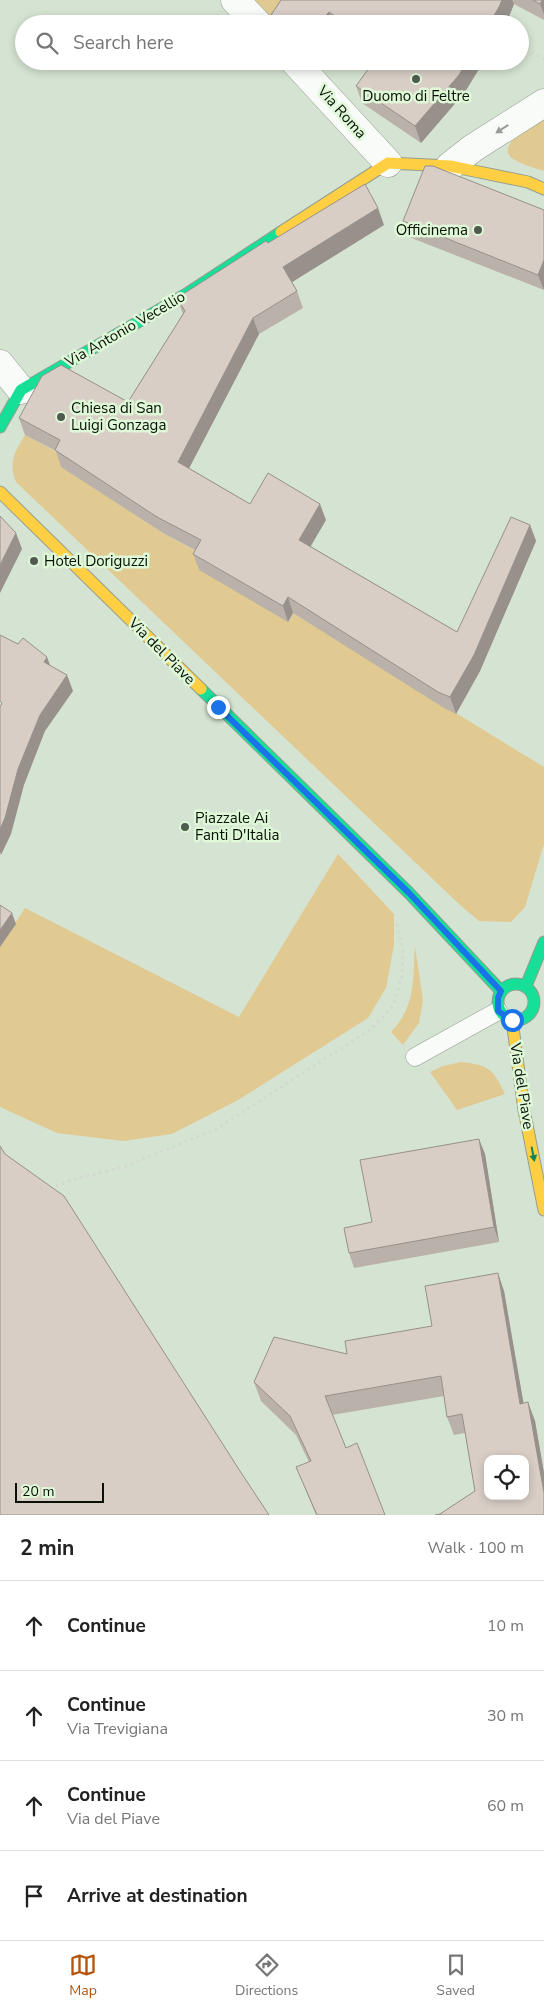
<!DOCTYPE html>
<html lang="en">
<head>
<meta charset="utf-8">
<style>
	:root { --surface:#fff; --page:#f2f2f2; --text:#222; --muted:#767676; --line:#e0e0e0; --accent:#b45309 }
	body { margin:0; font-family:"Nunito Sans",sans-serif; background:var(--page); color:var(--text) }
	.controls { position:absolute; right:15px; bottom:15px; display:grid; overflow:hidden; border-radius:10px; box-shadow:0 2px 8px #0003 }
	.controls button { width:45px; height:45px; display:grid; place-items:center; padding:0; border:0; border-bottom:1px solid var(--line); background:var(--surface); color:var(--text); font:25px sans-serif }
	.scale { position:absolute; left:15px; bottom:12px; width:89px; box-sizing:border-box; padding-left:5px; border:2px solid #091107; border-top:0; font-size:14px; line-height:18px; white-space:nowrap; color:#091107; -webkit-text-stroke:4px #dff8d7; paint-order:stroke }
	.stop { position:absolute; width:15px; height:15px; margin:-11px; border:4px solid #1a73e8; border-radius:50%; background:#fff }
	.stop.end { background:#1a73e8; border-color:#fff; box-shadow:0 1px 5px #0008 }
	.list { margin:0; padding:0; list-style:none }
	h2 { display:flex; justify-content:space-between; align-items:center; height:65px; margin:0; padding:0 20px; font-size:21px }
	h2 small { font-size:16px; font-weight:400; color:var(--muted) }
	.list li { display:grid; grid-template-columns:32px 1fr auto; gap:15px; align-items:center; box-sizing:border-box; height:90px; padding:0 20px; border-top:1px solid var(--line) }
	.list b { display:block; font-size:19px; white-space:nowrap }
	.list p { margin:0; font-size:16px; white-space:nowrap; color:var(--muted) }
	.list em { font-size:16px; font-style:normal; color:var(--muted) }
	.icon { flex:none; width:28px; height:28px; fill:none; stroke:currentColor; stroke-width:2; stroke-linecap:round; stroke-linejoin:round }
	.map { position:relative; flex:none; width:544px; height:1515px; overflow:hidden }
	.search { position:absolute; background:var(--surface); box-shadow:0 2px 8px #0003; left:15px; right:15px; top:15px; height:55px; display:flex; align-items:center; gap:12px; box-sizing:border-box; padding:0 18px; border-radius:28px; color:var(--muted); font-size:19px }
	.sheet { height:425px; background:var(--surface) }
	nav { display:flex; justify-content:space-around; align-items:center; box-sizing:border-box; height:70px; border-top:1px solid var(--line); background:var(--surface); font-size:14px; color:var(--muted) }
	nav a { display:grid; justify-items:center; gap:2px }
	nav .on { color:var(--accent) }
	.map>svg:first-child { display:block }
	.green { fill:#e1ca92 }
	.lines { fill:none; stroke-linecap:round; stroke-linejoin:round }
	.lane-casing { stroke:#949e91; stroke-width:19 }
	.street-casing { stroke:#949e91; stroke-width:29 }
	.fast-casing { stroke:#949e91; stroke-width:13 }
	.slow-casing { stroke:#949e91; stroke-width:13 }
	.path { stroke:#d3d8d2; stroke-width:3; stroke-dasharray:2.5 4; stroke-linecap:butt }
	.lane { stroke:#f9fbf8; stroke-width:18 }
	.street { stroke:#f9fbf8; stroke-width:28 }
	.fast { stroke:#16e098; stroke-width:11 }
	.slow { stroke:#ffcf43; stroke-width:11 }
	.wall { fill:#bab1aa }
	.shaded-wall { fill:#97908b }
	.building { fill:#d8cec6; stroke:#97908b; fill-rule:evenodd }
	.oneway { fill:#999d98 }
	.oneway2 { fill:#108357 }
	.route { stroke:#1a73e8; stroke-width:6 }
	.poi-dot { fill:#505a4e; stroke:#dff8d7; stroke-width:2 }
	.labels { text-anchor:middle; stroke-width:5; stroke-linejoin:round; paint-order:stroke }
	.poi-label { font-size:15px; fill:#091107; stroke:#dff8d7; text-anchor:start }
	.street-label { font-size:15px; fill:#091107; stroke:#dff8d7 }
</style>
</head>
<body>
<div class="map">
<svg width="544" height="1515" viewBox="0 0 544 1515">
	<rect width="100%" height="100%" fill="#d5e3d2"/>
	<path class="green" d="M250 0H299L283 24H270Z
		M544 113V171C535 168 523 165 515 160 491 148 534 122 544 113Z
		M25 435 66 457 62 467 163 533 207 557 289 622 293 613 544 767V844L525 907 511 922 479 921 460 905 16 482C8 463 15 451 25 435Z
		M338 854 394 914V945L386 988 368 1018 238 1100 172 1134 123 1141 57 1133 0 1107V946L25 908 239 1017Z
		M415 946 423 1000 419 1023 403 1045 391 1032C417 1004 412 981 415 946Z
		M461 1062C489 1065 493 1069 505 1094L457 1110 430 1072 443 1066Z"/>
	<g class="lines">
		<defs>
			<path id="lane" d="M415 1057 498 1011"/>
			<path id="street" d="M235 0 258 24
				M294 61 388 163
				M450 166 473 148 544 103
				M0 364 21 390"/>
			<path id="fast" d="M0 427 21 390 188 293 281 232
				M201 689 409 893 501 991
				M498 1002a18 18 0 1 1 36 0a18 18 0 1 1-36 0Z
				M526 986 544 942"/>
			<path id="slow" d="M281 232 388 163 450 166 528 182 544 189
				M0 492 201 689
				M512 1020 524 1110 544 1210"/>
		</defs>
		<use href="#lane" class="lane-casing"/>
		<use href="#street" class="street-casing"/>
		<use href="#fast" class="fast-casing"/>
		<use href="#slow" class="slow-casing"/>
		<path class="path" d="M520 46 544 59
			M50 1189 71 1180 124 1167 218 1128 371 1029 393 1006 402 976 403 950 397 924"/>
		<use href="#lane" class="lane"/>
		<use href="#street" class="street"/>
		<use href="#fast" class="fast"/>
		<use href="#slow" class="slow"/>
	</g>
	<path class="wall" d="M281 0H544V20L514 4 506 24H274L271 15Z
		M356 86 465 92 421 143 362 103Z
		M544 210V290L409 237 403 221Z
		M384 225 292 282 297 291 303 308 259 334 189 468 250 504 326 520 310 546 457 632 530 525 536 541 480 671 456 714 444 708 293 613 288 622 199 570 193 554 195 550 163 533 61 467 56 451 25 435 19 418 128 402 183 314 177 298 268 243Z
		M485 1154 499 1242 354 1268 349 1253 372 1222Z
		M504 1291 523 1403 535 1421 544 1473V1515L440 1514 475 1491 465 1433 454 1435 447 1417 444 1396 332 1415 346 1448 385 1515H316L296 1467 309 1462 296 1435 261 1401 254 1382 347 1354 432 1326Z"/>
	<path class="shaded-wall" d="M502 0H512L514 4 506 24H489Z
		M542 0H544V14L540 4Z
		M329 12 333 24H319Z
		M467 61H484L465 92 421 143 415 126Z
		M378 208 384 225 289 284 283 267Z
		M544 260V290L538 275Z
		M253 318 259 334 184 478 178 462Z
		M320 504 326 520 305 556 299 540Z
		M530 525 536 541 480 671 456 714 450 697Z
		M16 533 22 549 0 593V565Z
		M288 597 293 613 288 622 283 606Z
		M47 657 53 673 44 662Z
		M67 675 73 691 45 731 24 785 11 834 1 855 0 852V829L18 769 40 715Z
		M12 913 16 924 0 947V930Z
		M479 1139 485 1154 499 1242 494 1227Z
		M498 1273 504 1291 527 1423 520 1404Z
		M528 1402 535 1421 544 1473V1493Z"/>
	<path class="building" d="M281 0H502L499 7 489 24H347L329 12 319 24H281L271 15Z
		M533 0H542L540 4Z
		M374 61H467L459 75 415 126 356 86Z
		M425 166H433L544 210V260L538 275 403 221Z
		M365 184 378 208 283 267 297 291 253 318 178 462 250 504 268 473 320 504 299 540 457 632 511 517 530 525 474 655 450 697 438 692 288 597 283 606 193 554 201 540 157 517 55 450 60 440 19 418 42 376 61 365 128 402 185 311 177 298 266 241 268 243Z
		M0 516 16 533 0 565Z
		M0 635 18 644 23 638 47 657 44 662 67 675 40 715 18 769 5 818 0 829V707L2 703 0 701Z
		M0 905 12 913 0 930Z
		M479 1139 494 1227 349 1253 344 1228 372 1222 360 1160Z
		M0 1146 5 1154 64 1196 240 1471 269 1515H0Z
		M498 1273 520 1404 528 1402 544 1493V1515H435L440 1514 475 1491 462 1414 447 1417 441 1376 325 1396 346 1448 357 1443 385 1515H317L296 1467 311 1461 290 1416 254 1382 274 1337 347 1354 345 1341 432 1326 425 1286ZM488 1459H525V1496H488Z"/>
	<defs><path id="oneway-solid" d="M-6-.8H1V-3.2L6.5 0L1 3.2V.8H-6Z" transform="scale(1.25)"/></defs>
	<use class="oneway" href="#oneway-solid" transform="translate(502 129) rotate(147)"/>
	<use class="oneway2" href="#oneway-solid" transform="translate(533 1154) rotate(79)"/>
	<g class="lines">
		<path class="route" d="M218 707 409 893 501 991 498 998V1011L512 1020"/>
	</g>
	<g class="poi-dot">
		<circle cx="416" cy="79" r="5"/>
		<circle cx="478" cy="230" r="5"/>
		<circle cx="61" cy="417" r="5"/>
		<circle cx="34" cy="561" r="5"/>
		<circle cx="185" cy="827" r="5"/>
	</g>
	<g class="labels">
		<g class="poi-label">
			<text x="416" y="101" text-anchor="middle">Duomo di Feltre</text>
			<text x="468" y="235" text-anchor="end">Officinema</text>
			<text x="71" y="413">Chiesa di San<tspan x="71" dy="17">Luigi Gonzaga</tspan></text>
			<text x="44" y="566">Hotel Doriguzzi</text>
			<text x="195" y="823">Piazzale Ai<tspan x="195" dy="17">Fanti D'Italia</tspan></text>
		</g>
		<g class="street-label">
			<text transform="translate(342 112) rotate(48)" y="5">Via Roma</text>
			<text transform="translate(125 329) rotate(-30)" y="5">Via Antonio Vecellio</text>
			<text transform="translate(162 651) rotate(45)" y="5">Via del Piave</text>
			<text transform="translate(522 1086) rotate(81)" y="5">Via del Piave</text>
		</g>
	</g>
</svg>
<div class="controls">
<button><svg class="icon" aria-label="locate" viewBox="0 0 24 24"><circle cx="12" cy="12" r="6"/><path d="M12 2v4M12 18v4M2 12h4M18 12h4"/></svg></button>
</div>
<div class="scale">20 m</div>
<div class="stop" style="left:512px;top:1020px"></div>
<div class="stop end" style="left:218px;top:707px"></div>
<div class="search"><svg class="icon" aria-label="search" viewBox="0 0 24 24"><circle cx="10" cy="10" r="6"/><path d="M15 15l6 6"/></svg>Search here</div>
</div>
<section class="sheet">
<h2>2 min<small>Walk · 100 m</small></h2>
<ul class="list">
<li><svg class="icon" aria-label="ahead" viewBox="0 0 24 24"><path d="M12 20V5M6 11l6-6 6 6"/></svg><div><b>Continue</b></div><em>10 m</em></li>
<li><svg class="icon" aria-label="ahead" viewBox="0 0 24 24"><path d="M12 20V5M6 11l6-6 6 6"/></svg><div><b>Continue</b><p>Via Trevigiana</p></div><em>30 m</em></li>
<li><svg class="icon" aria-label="ahead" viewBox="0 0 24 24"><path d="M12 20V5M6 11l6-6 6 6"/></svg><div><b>Continue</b><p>Via del Piave</p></div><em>60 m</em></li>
<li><svg class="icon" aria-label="arrive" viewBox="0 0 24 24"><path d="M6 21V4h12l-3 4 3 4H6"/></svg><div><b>Arrive at destination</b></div></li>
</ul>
</section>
<nav>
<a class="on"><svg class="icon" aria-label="map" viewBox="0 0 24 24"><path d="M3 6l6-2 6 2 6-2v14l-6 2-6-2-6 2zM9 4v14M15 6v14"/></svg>Map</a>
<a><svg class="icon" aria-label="directions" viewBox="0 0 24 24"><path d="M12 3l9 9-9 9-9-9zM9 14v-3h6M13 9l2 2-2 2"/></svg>Directions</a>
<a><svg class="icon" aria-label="saved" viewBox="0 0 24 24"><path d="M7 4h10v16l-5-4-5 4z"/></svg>Saved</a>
</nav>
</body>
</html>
